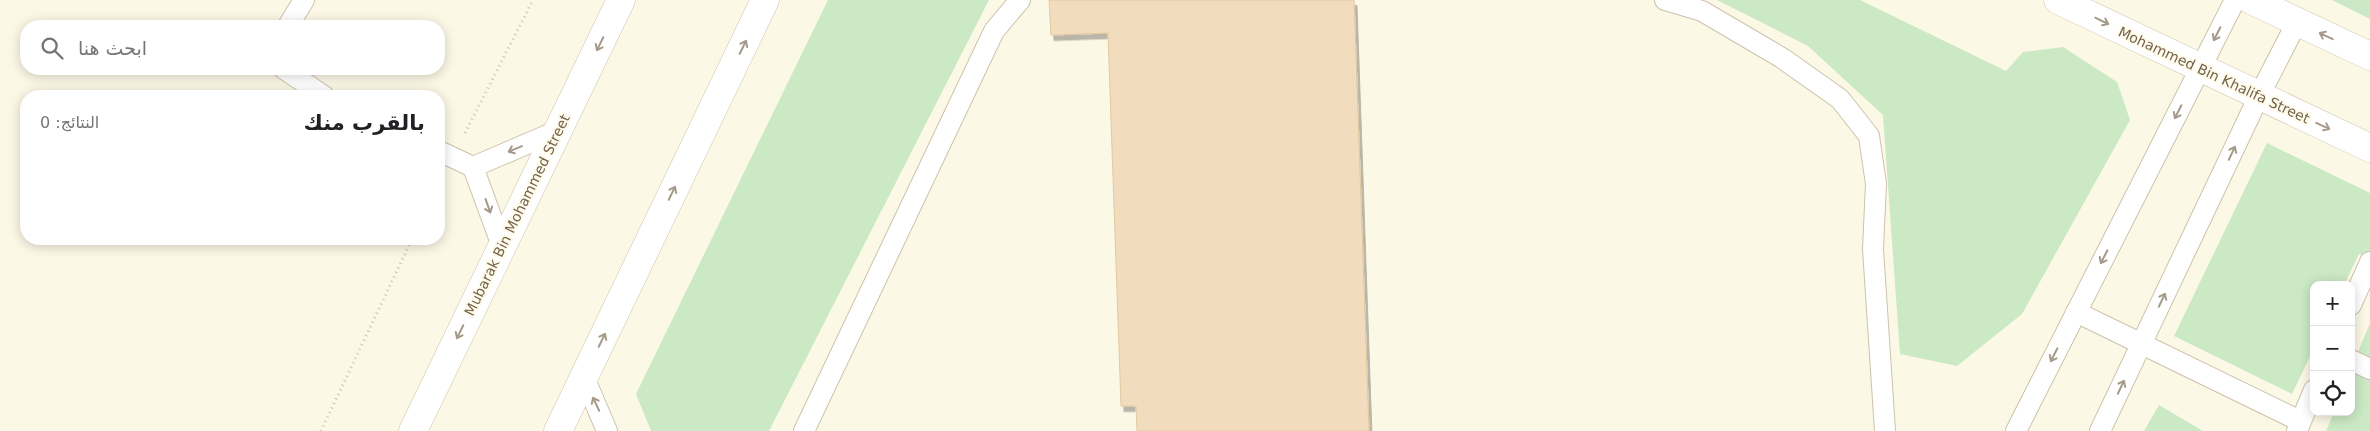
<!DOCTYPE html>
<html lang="ar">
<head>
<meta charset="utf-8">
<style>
	:root { --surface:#fff; --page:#f6f6f6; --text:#202124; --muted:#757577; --line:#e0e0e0 }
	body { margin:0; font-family:"DejaVu Sans","Noto Sans Arabic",sans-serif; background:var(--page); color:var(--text); direction:rtl }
	.controls { position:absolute; right:15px; bottom:15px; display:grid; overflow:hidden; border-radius:10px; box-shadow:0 2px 12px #0003 }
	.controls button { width:45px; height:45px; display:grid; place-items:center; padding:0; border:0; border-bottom:1px solid var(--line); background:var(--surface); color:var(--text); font:25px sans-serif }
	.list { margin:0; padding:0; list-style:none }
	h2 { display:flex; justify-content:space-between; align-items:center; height:65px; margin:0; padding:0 20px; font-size:21px }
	h2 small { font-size:16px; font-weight:400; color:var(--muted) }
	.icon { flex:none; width:28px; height:28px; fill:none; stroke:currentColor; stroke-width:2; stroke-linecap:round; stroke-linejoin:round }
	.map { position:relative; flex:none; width:2370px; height:431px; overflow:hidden; direction:ltr }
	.search { position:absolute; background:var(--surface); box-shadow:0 2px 12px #0003; left:20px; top:20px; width:425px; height:55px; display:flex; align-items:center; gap:12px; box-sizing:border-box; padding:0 18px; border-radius:20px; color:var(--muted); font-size:19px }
	.panel { position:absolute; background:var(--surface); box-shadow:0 2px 12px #0003; left:20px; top:90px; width:425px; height:155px; border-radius:20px; direction:rtl }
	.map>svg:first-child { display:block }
	.green { fill:#cbe9c4 }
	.building { fill:#f1ddbe; stroke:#e3c89f; filter:url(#shadow) }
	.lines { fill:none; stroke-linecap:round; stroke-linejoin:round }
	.lane-casing { stroke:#cdc2ac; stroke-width:22 }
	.secondary-casing { stroke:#d0c3a9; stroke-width:29 }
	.path { stroke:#d6c1a1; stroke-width:3; stroke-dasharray:1 4; stroke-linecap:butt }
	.lane { stroke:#fff; stroke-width:20 }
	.secondary { stroke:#fff; stroke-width:28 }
	.oneway { stroke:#a59a8a }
	.labels { text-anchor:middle; stroke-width:4.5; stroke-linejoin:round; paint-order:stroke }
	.street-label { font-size:14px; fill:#74634b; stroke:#fffbec }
</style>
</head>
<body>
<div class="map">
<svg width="2370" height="431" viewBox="0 0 2370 431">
	<defs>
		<filter id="shadow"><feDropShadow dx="3" dy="5.5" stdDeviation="0" flood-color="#0004"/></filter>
	</defs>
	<rect width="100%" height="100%" fill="#fcf8e6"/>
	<path class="green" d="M828 0H989L769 431H651L636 394Z
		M1717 0H1860L2006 71 2023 52 2063 47 2117 82 2130 120 2022 314 1957 366 1900 354 1883 115 1808 46Z
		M2332 0H2370V19Z
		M2267 143 2370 193V259L2359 254 2344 285H2314V348L2292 394 2174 336Z
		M2370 323V431H2326L2334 412H2351V369Z
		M2159 405 2203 431H2144Z"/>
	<path class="building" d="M1049 0H1354L1369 431H1137L1136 406H1121L1108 33 1051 35Z"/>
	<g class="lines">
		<defs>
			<path id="lane" d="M1665 0 1702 11 1782 58 1840 99 1869 136 1876 184 1873 249 1885 431
				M288 26 304 0
				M284 69 324 96
				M439 151 473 167 502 246
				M473 167 557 131
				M2351 305 2370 262
				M2076 312 2300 421
				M2351 360 2370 369
				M584 377 607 431
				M804 431 994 31 1020 0
				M2016 431 2235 0
				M2100 431 2259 96 2297 22
				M2297 431 2314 390"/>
			<path id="secondary" d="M2058 0 2370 148
				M2251 0 2370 56
				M413 431 621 0
				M558 431 765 0"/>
		</defs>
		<use href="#lane" class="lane-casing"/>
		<use href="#secondary" class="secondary-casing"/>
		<path class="path" d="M465 133 533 0
			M321 431 412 239"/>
		<use href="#lane" class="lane"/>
		<use href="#secondary" class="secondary"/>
	</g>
	<defs><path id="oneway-shaft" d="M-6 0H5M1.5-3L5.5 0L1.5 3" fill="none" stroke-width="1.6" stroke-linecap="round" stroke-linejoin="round" transform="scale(1.25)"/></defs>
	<g class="oneway">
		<use href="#oneway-shaft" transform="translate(2102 21) rotate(26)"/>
		<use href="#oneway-shaft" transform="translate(2217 34) rotate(117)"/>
		<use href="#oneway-shaft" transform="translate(2326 36) rotate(-155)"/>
		<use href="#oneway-shaft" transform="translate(600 44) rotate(116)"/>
		<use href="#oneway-shaft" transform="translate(743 47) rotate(-64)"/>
		<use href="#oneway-shaft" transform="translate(2178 112) rotate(117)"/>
		<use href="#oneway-shaft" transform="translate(2323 126) rotate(25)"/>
		<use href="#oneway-shaft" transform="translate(515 149) rotate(157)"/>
		<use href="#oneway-shaft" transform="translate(2232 153) rotate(-65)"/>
		<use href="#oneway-shaft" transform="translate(672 193) rotate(-64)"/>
		<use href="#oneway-shaft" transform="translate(488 206) rotate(70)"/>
		<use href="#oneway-shaft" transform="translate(2104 257) rotate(117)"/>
		<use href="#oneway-shaft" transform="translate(2162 300) rotate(-65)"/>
		<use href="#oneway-shaft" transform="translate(460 332) rotate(116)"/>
		<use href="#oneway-shaft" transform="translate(602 340) rotate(-64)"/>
		<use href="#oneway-shaft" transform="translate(2054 355) rotate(117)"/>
		<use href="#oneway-shaft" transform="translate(2121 387) rotate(-65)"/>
		<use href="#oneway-shaft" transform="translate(596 404) rotate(-115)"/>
	</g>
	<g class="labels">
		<g class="street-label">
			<text transform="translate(2214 75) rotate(25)" y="5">Mohammed Bin Khalifa Street</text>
			<text transform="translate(517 215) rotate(-64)" y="5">Mubarak Bin Mohammed Street</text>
		</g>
	</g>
</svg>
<div class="controls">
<button>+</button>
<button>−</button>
<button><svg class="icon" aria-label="locate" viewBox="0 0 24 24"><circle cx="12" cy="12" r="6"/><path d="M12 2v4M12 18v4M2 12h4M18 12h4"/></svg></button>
</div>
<div class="search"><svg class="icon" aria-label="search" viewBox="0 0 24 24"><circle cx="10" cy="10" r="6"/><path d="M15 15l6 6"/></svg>ابحث هنا</div>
<section class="panel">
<h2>بالقرب منك<small>النتائج: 0</small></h2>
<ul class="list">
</ul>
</section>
</div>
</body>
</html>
